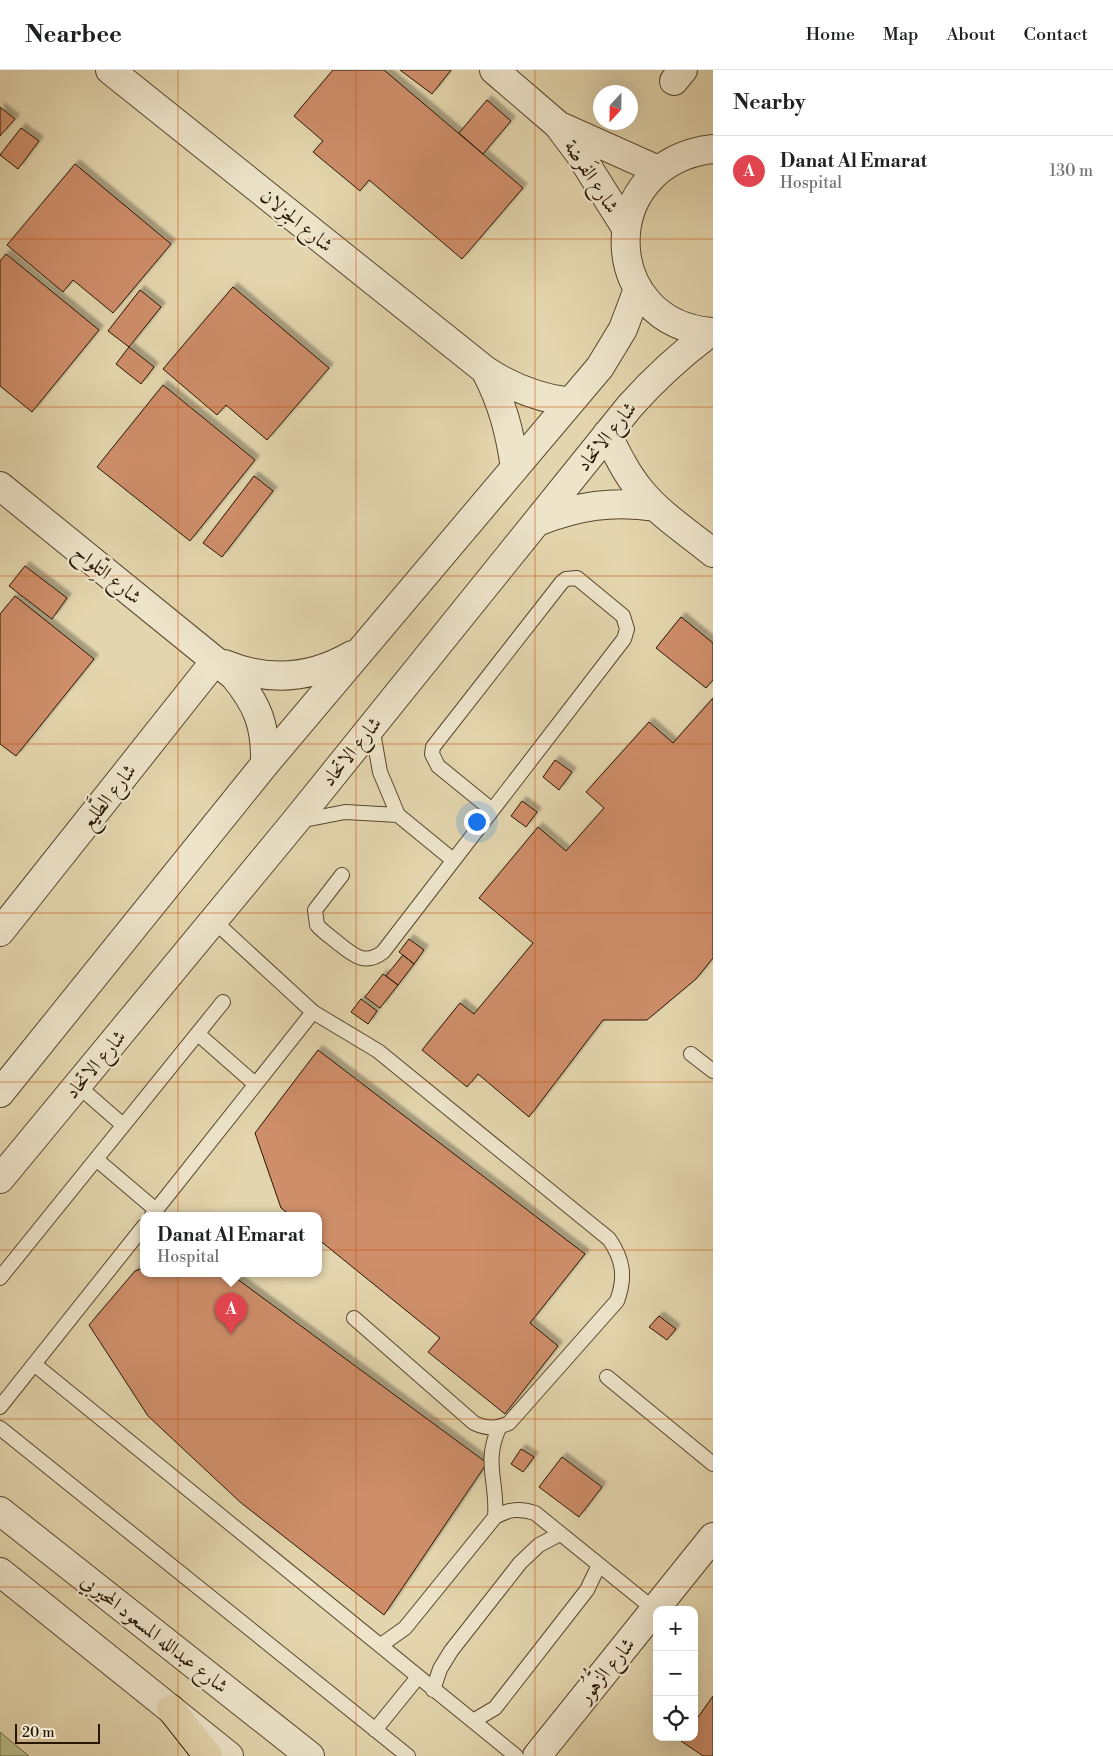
<!DOCTYPE html>
<html lang="en">
<head>
<meta charset="utf-8">
<style>
	:root { --surface:#fff; --page:#f2f2f2; --text:#202124; --muted:#757577; --line:#e0e0e0; --accent:#8f2418 }
	body { margin:0; font-family:"Libre Bodoni",Amiri,serif; background:var(--page); color:var(--text) }
	.controls { position:absolute; right:15px; bottom:15px; display:grid; overflow:hidden; border-radius:10px; box-shadow:0 5px 20px #0002 }
	.controls button { width:45px; height:45px; display:grid; place-items:center; padding:0; border:0; border-bottom:1px solid var(--line); background:var(--surface); color:var(--text); font:25px sans-serif }
	.compass { position:absolute; left:593px; top:15px; width:45px; height:45px; border-radius:50%; background:var(--surface); box-shadow:0 5px 20px #0002; rotate:202deg }
	.scale { position:absolute; left:15px; bottom:12px; width:85px; box-sizing:border-box; padding-left:5px; border:2px solid #291602; border-top:0; font-size:14px; line-height:18px; white-space:nowrap; color:#291602; -webkit-text-stroke:4px #ede4ca; paint-order:stroke }
	.you { position:absolute; left:476px; top:751px; width:18px; height:18px; margin:-12px; border:4px solid #fff; border-radius:50%; background:#1a73e8; box-shadow:0 0 0 8px #1a73e833 }
	.badge { display:grid; place-items:center; width:32px; height:32px; border-radius:50%; background:var(--accent); color:#fff; font-size:16px; font-weight:700 }
	.pin { position:absolute; translate:-50% -41px; filter:drop-shadow(0 1px 2px #0008) }
	.pin::after { content:''; position:absolute; top:26px; width:18px; height:15px; background:inherit; clip-path:polygon(0 0,100% 0,50% 100%) }
	.popup { position:absolute; left:140px; top:1142px; width:182px; height:65px; box-sizing:border-box; display:grid; place-content:center; border-radius:10px; background:var(--surface); filter:drop-shadow(0 1px 4px #0005); font-size:16px; white-space:nowrap; color:var(--muted) }
	.popup b { font-size:19px; color:var(--text) }
	.popup::after { content:''; position:absolute; left:50%; top:100%; margin-left:-10px; border:10px solid transparent; border-top-color:var(--surface) }
	.list { margin:0; padding:0; list-style:none }
	h2 { display:flex; justify-content:space-between; align-items:center; height:65px; margin:0; padding:0 20px; font-size:21px }
	h2 small { font-size:16px; font-weight:400; color:var(--muted) }
	.list li { display:grid; grid-template-columns:32px 1fr auto; gap:15px; align-items:center; box-sizing:border-box; height:70px; padding:0 20px; border-top:1px solid var(--line) }
	.list b { display:block; font-size:19px; white-space:nowrap }
	.list p { margin:0; font-size:16px; white-space:nowrap; color:var(--muted) }
	.list em { font-size:16px; font-style:normal; color:var(--muted) }
	.icon { flex:none; width:28px; height:28px; fill:none; stroke:currentColor; stroke-width:2; stroke-linecap:round; stroke-linejoin:round }
	.map { position:relative; flex:none; width:713px; height:1686px; overflow:hidden }
	header { display:flex; align-items:center; gap:30px; box-sizing:border-box; height:70px; padding:0 25px; background:var(--surface); border-bottom:1px solid var(--line) }
	header strong { font-size:24px }
	nav { display:flex; gap:28px; margin-inline-start:auto; font-size:18px }
	main { display:flex }
	aside { flex:1; background:var(--surface) }
	.map>svg:first-child { display:block }
	.green { fill:#b6bd88; stroke:#706a45 }
	.building { fill:#ce8e6b; stroke:#291602; filter:url(#shadow) }
	.lines { fill:none; stroke-linecap:round; stroke-linejoin:round }
	.service-casing { stroke:#58462d; stroke-width:16 }
	.minor-casing { stroke:#58462d; stroke-width:30 }
	.tertiary-casing { stroke:#58462d; stroke-width:30 }
	.motorway-casing { stroke:#291602; stroke-width:30 }
	.service { stroke:#ede4ca; stroke-width:14 }
	.minor { stroke:#ede4ca; stroke-width:28 }
	.tertiary { stroke:#ede4ca; stroke-width:28 }
	.motorway { stroke:#e3d5ad; stroke-width:28 }
	.grid { fill:none; stroke:#cb4f0a; stroke-width:1; stroke-opacity:0.55 }
	.labels { text-anchor:middle; stroke-width:4.5; stroke-linejoin:round; paint-order:stroke }
	.street-label { font-size:20px; fill:#291602; stroke:#ede4ca }
</style>
</head>
<body>
<header>
<strong>Nearbee</strong>
<nav><a>Home</a><a>Map</a><a>About</a><a>Contact</a></nav>
</header>
<main>
<div class="map">
<svg width="713" height="1686" viewBox="0 0 713 1686">
	<defs>
		<filter id="shadow"><feDropShadow dx="4.5" dy="-4.5" stdDeviation="1" flood-color="#0004"/></filter>
	</defs>
	<rect width="100%" height="100%" fill="#e3d5ad"/>
	<filter id="stains"><feTurbulence type="fractalNoise" baseFrequency=".004" numOctaves="4"/><feColorMatrix values="0 0 0 0 .2 0 0 0 0 .09 0 0 0 0 .02 0 0 0 .5 -.17"/></filter>
	<radialGradient id="worn" r=".72"><stop offset=".6" stop-color="#630" stop-opacity="0"/><stop offset="1" stop-color="#630" stop-opacity=".3"/></radialGradient>
	<path class="green" d="M0 1662 29 1686H0Z"/>
	<path class="building" d="M333 0H384L523 118 462 189 369 110 360 121 313 82 323 71 294 46Z
		M400 0H451L432 24Z
		M487 30 511 51 483 84 459 63Z
		M0 37 15 49 0 66Z
		M21 58 39 71 18 99 0 85Z
		M75 94 171 174 113 243 73 210 63 222 7 175Z
		M6 184 99 260 32 342 0 316V191Z
		M233 217 329 298 267 370 226 335 217 345 163 299Z
		M140 220 161 237 129 277 108 261Z
		M129 277 154 297 141 314 116 294Z
		M163 315 255 390 190 471 97 397Z
		M254 406 273 421 222 487 203 473Z
		M25 496 67 528 52 549 9 516Z
		M15 526 94 589 16 686 0 674V544Z
		M681 547 713 573V610L706 618 656 578Z
		M713 628V888L696 909 647 950H603L529 1047 478 1004 467 1017 422 980 460 933 474 944 533 873 479 828 538 757 566 781 604 738 586 722 649 652 673 673Z
		M555 690 572 702 559 720 543 707Z
		M522 731 537 742 526 757 511 746Z
		M409 869 424 880 414 894 399 882Z
		M403 885 414 894 398 915 386 906Z
		M383 904 398 915 380 938 365 927Z
		M361 929 377 941 368 954 351 942Z
		M318 980 585 1184 530 1253 558 1276 505 1344 428 1282 440 1268 318 1169V1145H290L281 1138 255 1063Z
		M144 1198V1203H229L487 1393 384 1545 240 1432 148 1346 89 1255 135 1201Z
		M659 1246 676 1259 667 1270 649 1257Z
		M521 1379 534 1387 523 1402 511 1394Z
		M562 1387 602 1417 579 1447 539 1417Z
		M713 1626V1686H703L681 1671 684 1667H694V1653Z"/>
	<g class="lines">
		<defs>
			<path id="service" d="M372 657 380 702 398 745 453 790
				M299 751 345 742 398 745
				M342 805 315 840 317 855C323 862 331 867 338 873 353 885 365 896 383 882L624 569 627 559 623 546 577 508 566 509 562 512 433 677 432 684 438 696 492 740
				M213 850 313 942 378 981 609 1169C623 1189 626 1207 617 1231L509 1353C496 1359 487 1359 474 1353L354 1248
				M198 964 255 1014
				M691 984 713 1001
				M77 1015 123 1055
				M96 1089 156 1140
				M152 1145 313 942
				M0 1208 223 932
				M34 1294 516 1686
				M607 1307 713 1394
				M0 1337 144 1156
				M0 1358 408 1686
				M495 1447C498 1412 483 1393 499 1358
				M381 1575 405 1558 495 1447C509 1439 520 1438 535 1443L655 1540
				M433 1620 440 1599 451 1581 520 1493 539 1475 560 1464
				M473 1651 495 1638 587 1520 599 1495
				M375 1660 418 1607"/>
			<path id="minor" d="M110 0 485 300C512 318 539 328 570 332
				M494 0 558 55 579 83 626 158
				M674 11 683 0
				M562 57 658 100
				M713 79C594 93 599 255 713 262
				M485 300C502 332 510 362 515 398
				M607 364C617 384 626 403 640 420 660 445 689 463 713 483
				M0 416 234 606C258 635 266 656 265 694
				M537 452C577 436 613 430 656 437
				M224 594C268 612 311 609 352 585
				M0 862 215 591
				M0 1023 265 694 600 297 623 259 638 219
				M0 1109 294 753 630 336C655 308 681 284 711 262
				M537 1686 713 1467"/>
			<path id="tertiary" d="M0 1441 310 1686
				M0 1502 229 1686"/>
			<path id="motorway" d="M171 1639 208 1686"/>
		</defs>
		<use href="#service" class="service-casing"/>
		<use href="#minor" class="minor-casing"/>
		<use href="#tertiary" class="tertiary-casing"/>
		<use href="#motorway" class="motorway-casing"/>
		<use href="#service" class="service"/>
		<use href="#minor" class="minor"/>
		<use href="#tertiary" class="tertiary"/>
		<use href="#motorway" class="motorway"/>
	</g>
	<path class="grid" d="M178 0V1686M356 0V1686M535 0V1686M0 169H713M0 337H713M0 506H713M0 674H713M0 843H713M0 1012H713M0 1180H713M0 1349H713M0 1517H713"/>
	<g class="labels">
		<g class="street-label">
			<text transform="translate(592 106) rotate(57)" y="7">شارع الفَرضة</text>
			<text transform="translate(297 150) rotate(39)" y="7">شارع الجِزلان</text>
			<text transform="translate(606 366) rotate(-51)" y="7">شارع الاتحاد</text>
			<text transform="translate(108 504) rotate(39)" y="7">شارع التِّلواح</text>
			<text transform="translate(351 681) rotate(-51)" y="7">شارع الاتحاد</text>
			<text transform="translate(108 726) rotate(-52)" y="7">شارع الطَّليع</text>
			<text transform="translate(95 994) rotate(-50)" y="7">شارع الاتحاد</text>
			<text transform="translate(155 1563) rotate(38)" y="7">شارع عبدالله المسعود المحيربي</text>
			<text transform="translate(606 1600) rotate(-51)" y="7">شارع الزُّهُور</text>
		</g>
	</g>
	<rect width="100%" height="100%" filter="url(#stains)"/>
	<rect width="100%" height="100%" fill="url(#worn)"/>
</svg>
<div class="controls">
<button>+</button>
<button>−</button>
<button><svg class="icon" aria-label="locate" viewBox="0 0 24 24"><circle cx="12" cy="12" r="6"/><path d="M12 2v4M12 18v4M2 12h4M18 12h4"/></svg></button>
</div>
<svg class="compass" viewBox="-18 -18 36 36"><path d="M0-13l5 13h-10z" fill="#e53935"/><path d="M0 13l5-13h-10z" fill="#757577"/></svg>
<div class="scale">20 m</div>
<div class="you"></div>
<div class="pin badge" style="left:231px;top:1264px;background:#e0444e">A</div>
<div class="popup"><b>Danat Al Emarat</b>Hospital</div>
</div>
<aside>
<h2>Nearby<small></small></h2>
<ul class="list">
<li><span class="badge" style="background:#e0444e">A</span><div><b>Danat Al Emarat</b><p>Hospital</p></div><em>130 m</em></li>
</ul>
</aside>
</main>
</body>
</html>
